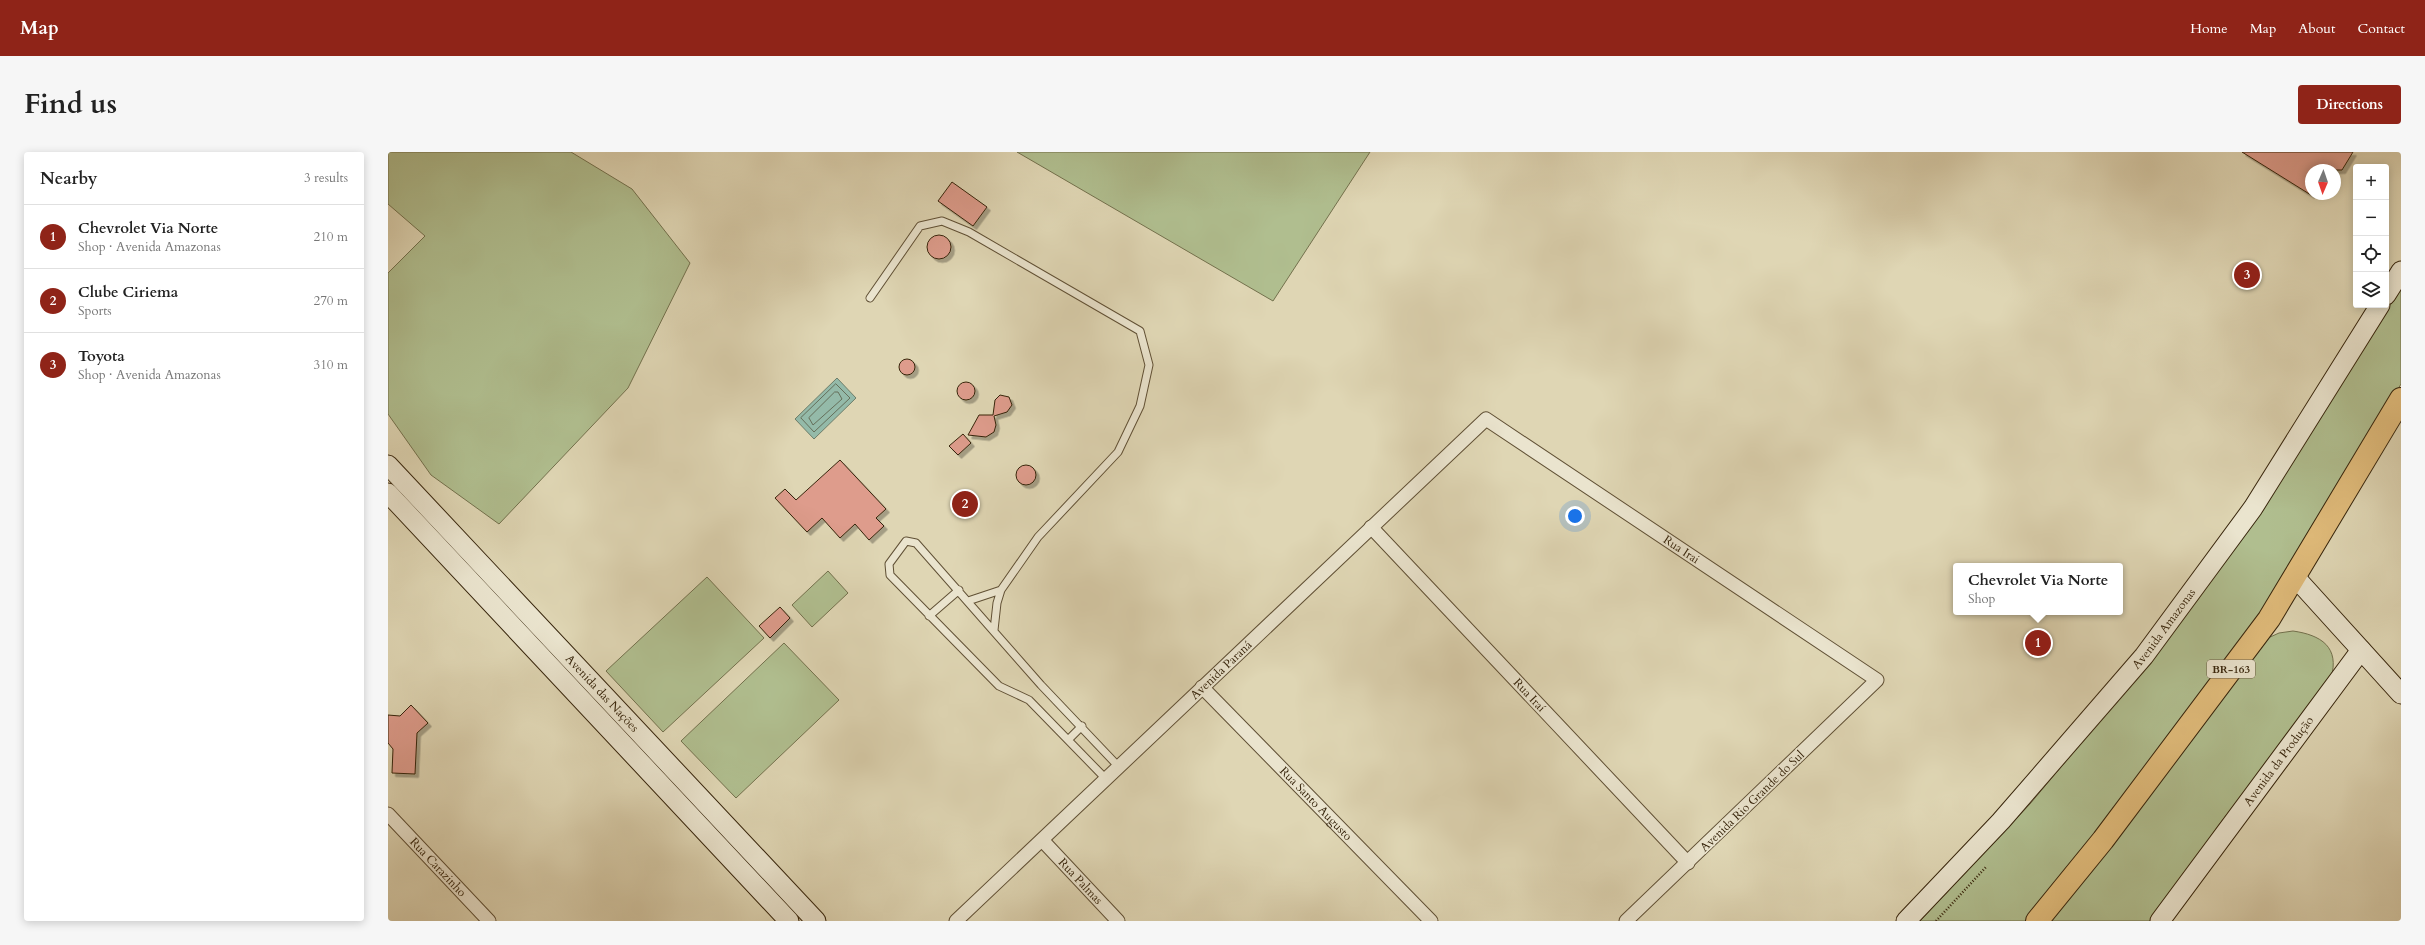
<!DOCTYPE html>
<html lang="en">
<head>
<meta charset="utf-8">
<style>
	:root { --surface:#fff; --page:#f6f6f6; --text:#222; --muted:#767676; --line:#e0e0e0; --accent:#8f2418 }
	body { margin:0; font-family:Cardo,serif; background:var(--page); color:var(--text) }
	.controls { position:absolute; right:12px; top:12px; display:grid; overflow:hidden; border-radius:4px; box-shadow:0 2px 10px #0003 }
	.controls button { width:36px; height:36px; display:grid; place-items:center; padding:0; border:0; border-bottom:1px solid var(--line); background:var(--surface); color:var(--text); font:20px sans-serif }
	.compass { position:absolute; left:1917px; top:12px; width:36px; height:36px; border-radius:50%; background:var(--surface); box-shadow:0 2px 10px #0003; rotate:182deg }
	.you { position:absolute; left:1187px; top:364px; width:14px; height:14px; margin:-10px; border:3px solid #fff; border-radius:50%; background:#1a73e8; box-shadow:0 0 0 6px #1a73e833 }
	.badge { display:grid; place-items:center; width:26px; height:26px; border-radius:50%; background:var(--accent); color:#fff; font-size:13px; font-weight:700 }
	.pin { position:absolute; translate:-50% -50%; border:2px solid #fff; box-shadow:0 1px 4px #0006 }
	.popup { position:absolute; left:1565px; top:411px; width:170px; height:52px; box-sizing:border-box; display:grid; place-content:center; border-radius:4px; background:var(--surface); filter:drop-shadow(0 1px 3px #0005); font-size:13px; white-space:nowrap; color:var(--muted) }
	.popup b { font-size:15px; color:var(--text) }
	.popup::after { content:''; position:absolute; left:50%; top:100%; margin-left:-8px; border:8px solid transparent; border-top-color:var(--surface) }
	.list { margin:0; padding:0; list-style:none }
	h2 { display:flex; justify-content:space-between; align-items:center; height:52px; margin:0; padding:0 16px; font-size:17px }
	h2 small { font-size:13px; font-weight:400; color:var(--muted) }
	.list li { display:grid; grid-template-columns:26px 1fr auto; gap:12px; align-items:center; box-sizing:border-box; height:64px; padding:0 16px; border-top:1px solid var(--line) }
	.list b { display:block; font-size:15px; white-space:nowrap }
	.list p { margin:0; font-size:13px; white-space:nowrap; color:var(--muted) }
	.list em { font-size:13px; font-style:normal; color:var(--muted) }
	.icon { flex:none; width:22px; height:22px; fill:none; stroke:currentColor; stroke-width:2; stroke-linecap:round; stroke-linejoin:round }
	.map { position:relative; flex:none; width:2013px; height:769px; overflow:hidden; border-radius:4px }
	header { display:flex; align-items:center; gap:24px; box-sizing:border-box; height:56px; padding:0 20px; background:var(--accent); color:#fff }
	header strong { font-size:19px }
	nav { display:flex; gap:22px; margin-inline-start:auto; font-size:14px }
	.intro { display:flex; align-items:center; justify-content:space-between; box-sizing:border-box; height:96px; padding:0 24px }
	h1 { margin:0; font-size:28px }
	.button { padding:10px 18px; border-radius:4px; background:var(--accent); color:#fff; font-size:14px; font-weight:700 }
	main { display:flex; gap:24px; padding:0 24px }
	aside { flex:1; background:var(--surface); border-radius:4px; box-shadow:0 2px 10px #0003 }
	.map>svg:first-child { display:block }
	.green { fill:#b0be8f; stroke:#73714d }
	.water { fill:#94baa9; stroke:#6e7e6a }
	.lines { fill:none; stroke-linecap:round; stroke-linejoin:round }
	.shore { stroke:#656f5a; stroke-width:1 }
	.building { fill:#de9c8c; stroke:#36240b; filter:url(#shadow) }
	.lane-casing { stroke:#605035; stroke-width:9 }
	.street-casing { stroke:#605035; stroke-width:15 }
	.secondary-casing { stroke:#36240b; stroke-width:21 }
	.highway-casing { stroke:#36240b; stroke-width:24 }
	.path { stroke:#36240b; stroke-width:2.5; stroke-dasharray:1 2; stroke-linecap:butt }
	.lane { stroke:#eae4ce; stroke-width:7 }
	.street { stroke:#eae4ce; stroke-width:13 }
	.secondary { stroke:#eae4ce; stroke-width:19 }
	.highway { stroke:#e0bb7a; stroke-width:22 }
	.labels { text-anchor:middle; stroke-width:3.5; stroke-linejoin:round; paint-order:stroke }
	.shield { fill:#eae4ce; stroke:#6c5e46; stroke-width:1 }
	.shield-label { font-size:11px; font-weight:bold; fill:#36240b }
	.street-label { font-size:12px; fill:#36240b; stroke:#eae4ce }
</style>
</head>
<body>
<header>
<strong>Map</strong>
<nav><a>Home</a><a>Map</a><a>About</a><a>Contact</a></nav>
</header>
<div class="intro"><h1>Find us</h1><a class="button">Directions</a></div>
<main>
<aside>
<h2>Nearby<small>3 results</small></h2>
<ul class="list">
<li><span class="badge">1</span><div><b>Chevrolet Via Norte</b><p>Shop · Avenida Amazonas</p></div><em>210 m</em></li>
<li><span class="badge">2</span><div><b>Clube Ciriema</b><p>Sports</p></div><em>270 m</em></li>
<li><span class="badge">3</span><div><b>Toyota</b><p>Shop · Avenida Amazonas</p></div><em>310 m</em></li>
</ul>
</aside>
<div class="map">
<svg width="2013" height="769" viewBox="0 0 2013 769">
	<defs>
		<filter id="shadow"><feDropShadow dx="3.5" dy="3.5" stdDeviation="0" flood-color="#0004"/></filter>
	</defs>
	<rect width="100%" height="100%" fill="#dfd6b4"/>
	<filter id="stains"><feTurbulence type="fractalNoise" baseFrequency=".005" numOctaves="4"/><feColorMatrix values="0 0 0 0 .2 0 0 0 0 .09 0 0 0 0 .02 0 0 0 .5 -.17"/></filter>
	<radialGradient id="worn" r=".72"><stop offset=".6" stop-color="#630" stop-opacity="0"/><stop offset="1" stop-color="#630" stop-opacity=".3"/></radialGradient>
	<path class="green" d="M0 0H183L244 37 302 111 240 236 111 372 43 323 0 262V121L37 84 0 52Z
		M629 0H982L885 149Z
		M2013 134V232L1893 433 1706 682 1638 769H1532L1642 652 1759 512 1871 363Z
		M440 419 460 441 424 475 404 453Z
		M319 425 376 486 275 580 218 519Z
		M1905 479C1933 483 1952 495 1943 526L1830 674 1764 769H1661L1880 486 1891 481Z
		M396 491 451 548 348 646 293 589Z"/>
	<path class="water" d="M449 226 468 246 426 287 407 267Z"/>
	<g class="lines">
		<path class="shore" d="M448 232 462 246 426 280 413 266Z
			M447 240H450L454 247 425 273 421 266Z"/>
	</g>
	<path class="building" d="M1854 0H1965L1954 18H1923V43Z
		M564 30 599 55 585 74 550 49Z
		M539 95a12 12 0 1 1 24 0a12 12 0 1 1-24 0Z
		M511 215a8 8 0 1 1 16 0a8 8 0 1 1-16 0Z
		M569 239a9 9 0 1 1 18 0a9 9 0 1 1-18 0Z
		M612 243 621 245 624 253 619 260 606 264 608 273 606 280 598 285 580 283 591 263H605L607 248Z
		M575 282 583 291 570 303 561 294Z
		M452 308 498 357 488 366 496 374 481 388 467 372 452 386 434 366 419 380 387 346 397 337 408 348Z
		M628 323a10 10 0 1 1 20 0a10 10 0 1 1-20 0Z
		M392 455 402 466 382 486 371 474Z
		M23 553 40 571 29 581 27 622 4 621 5 597 0 591V563L12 564Z"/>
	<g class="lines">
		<defs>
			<path id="lane" d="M482 146 532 74 554 69 581 80 752 179 761 213 752 254 730 300 650 385 613 438 609 451 606 478
				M580 449 613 438
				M541 464 571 438
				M680 588 694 574
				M718 627 641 548 611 534 502 423 501 412 518 389 528 391 653 533 731 615"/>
			<g id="street">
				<path id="s1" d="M983 375 1300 711"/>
				<path id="s2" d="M814 535 1043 769"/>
				<path id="s3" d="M0 662 101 769"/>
				<path id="s4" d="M655 689 730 769"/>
				<path id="s5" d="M568 769 1098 267 1489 528 1238 769"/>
			</g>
			<g id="secondary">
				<path d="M1998 143 2013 119"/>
				<path id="s6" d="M0 313 428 769"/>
				<path d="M0 341 401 769"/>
				<path d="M1907 425 2013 542"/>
				<path id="s7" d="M1518 769 1613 669 1756 504 1865 356 1992 153"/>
				<path id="s8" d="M1772 769 1973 498"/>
			</g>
			<path id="highway" d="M1649 769 1715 688 1881 467 2013 247"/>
		</defs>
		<use href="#lane" class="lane-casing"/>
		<use href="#street" class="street-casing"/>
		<use href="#secondary" class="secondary-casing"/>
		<use href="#highway" class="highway-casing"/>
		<path class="path" d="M1548 769 1599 714"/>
		<use href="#lane" class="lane"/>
		<use href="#street" class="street"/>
		<use href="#secondary" class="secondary"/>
		<use href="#highway" class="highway"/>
	</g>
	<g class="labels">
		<rect class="shield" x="1819" y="508" width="48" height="18" rx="3"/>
		<g class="shield-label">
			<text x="1843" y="521">BR-163</text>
		</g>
		<g class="street-label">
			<text dy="4" stroke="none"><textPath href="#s5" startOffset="965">Rua Irai</textPath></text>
			<text dy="4" stroke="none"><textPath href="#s7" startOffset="390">Avenida Amazonas</textPath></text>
			<text dy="4" stroke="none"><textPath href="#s5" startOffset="365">Avenida Paraná</textPath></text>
			<text dy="4" stroke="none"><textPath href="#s6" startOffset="313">Avenida das Nações</textPath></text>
			<text dy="4" stroke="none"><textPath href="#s1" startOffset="231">Rua Iraí</textPath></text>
			<text dy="4" stroke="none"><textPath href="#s8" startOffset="199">Avenida da Produção</textPath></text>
			<text transform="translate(1364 649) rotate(-44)" y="4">Avenida Rio Grande do Sul</text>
			<text dy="4" stroke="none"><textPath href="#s2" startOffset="163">Rua Santo Augusto</textPath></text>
			<text dy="4" stroke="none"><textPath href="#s3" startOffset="73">Rua Carazinho</textPath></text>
			<text dy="4" stroke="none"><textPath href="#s4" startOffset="55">Rua Palmas</textPath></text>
		</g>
	</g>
	<rect width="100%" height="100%" filter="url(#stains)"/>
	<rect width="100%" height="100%" fill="url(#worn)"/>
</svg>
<div class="controls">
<button>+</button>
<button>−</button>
<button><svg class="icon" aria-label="locate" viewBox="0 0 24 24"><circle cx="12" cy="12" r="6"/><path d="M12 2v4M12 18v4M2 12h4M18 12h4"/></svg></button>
<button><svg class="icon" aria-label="layers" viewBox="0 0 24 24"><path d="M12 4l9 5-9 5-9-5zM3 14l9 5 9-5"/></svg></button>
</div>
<svg class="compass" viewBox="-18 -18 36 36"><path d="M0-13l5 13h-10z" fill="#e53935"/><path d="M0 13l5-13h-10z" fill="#767676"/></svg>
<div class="you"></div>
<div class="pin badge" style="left:1650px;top:491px">1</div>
<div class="popup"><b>Chevrolet Via Norte</b>Shop</div>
<div class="pin badge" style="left:577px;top:352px">2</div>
<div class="pin badge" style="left:1859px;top:123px">3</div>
</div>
</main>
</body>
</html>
